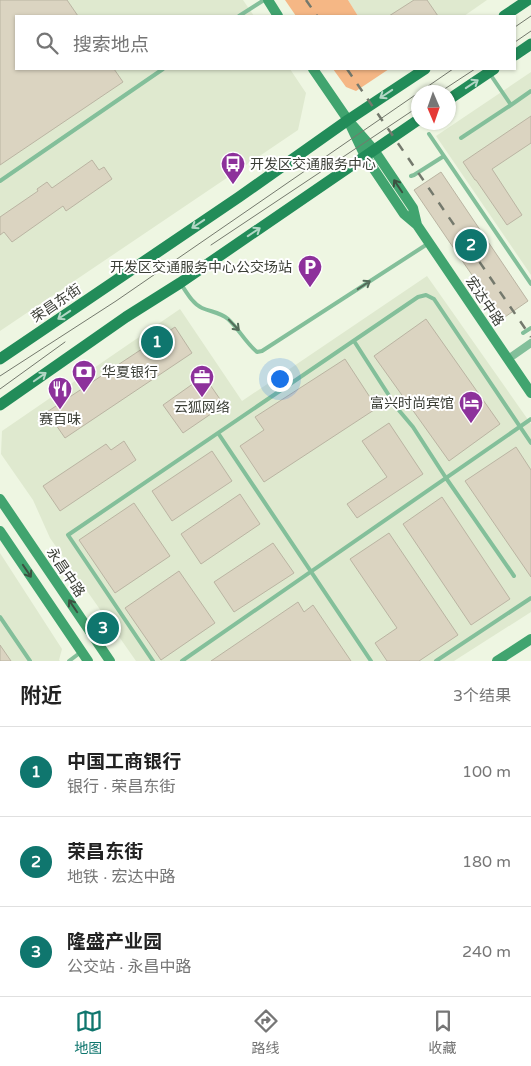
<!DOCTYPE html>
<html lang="zh">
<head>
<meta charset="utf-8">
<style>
	:root { --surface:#fff; --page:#f6f6f6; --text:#222; --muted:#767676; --line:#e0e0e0; --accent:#0f766e }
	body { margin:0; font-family:"Varela Round","Noto Sans SC",sans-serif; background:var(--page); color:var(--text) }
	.compass { position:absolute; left:411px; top:85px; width:45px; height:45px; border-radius:50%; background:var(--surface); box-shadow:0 1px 4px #0004; rotate:178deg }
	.you { position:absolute; left:279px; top:378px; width:18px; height:18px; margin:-12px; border:4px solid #fff; border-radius:50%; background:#1a73e8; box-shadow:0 0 0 8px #1a73e833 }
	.badge { display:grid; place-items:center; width:32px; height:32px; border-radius:50%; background:var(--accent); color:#fff; font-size:16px; font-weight:700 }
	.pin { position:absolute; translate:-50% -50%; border:2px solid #fff; box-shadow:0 1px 5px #0006 }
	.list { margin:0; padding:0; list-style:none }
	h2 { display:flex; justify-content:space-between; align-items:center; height:65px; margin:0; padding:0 20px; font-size:21px }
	h2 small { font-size:16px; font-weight:400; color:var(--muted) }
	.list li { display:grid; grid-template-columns:32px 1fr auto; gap:15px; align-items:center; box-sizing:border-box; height:90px; padding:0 20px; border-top:1px solid var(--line) }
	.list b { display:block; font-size:19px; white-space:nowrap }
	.list p { margin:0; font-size:16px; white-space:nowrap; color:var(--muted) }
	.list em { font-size:16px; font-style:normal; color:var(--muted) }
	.icon { flex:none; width:28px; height:28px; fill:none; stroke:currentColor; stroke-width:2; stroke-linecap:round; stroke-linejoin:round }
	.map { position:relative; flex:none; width:531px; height:661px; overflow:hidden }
	.search { position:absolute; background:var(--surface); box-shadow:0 1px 4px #0004; left:15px; right:15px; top:15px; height:55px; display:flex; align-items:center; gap:12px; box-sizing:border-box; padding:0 18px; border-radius:0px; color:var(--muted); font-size:19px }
	.sheet { height:335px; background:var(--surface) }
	nav { display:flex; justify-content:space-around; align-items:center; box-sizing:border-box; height:70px; border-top:1px solid var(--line); background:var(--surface); font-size:14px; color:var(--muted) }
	nav a { display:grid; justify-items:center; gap:2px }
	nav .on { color:var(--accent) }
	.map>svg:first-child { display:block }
	.built { fill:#dfe9cf }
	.green { fill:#f5b785 }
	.building { fill:#dbd4c1; stroke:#bab4a2 }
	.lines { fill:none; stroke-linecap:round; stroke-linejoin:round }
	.lane { stroke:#83bf9a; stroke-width:4 }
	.street { stroke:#83bf9a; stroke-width:8 }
	.secondary { stroke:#41a46f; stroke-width:10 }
	.primary { stroke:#228c59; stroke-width:11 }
	.tram { stroke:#74796d; stroke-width:1 }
	.rail { stroke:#74796d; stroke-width:2.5; stroke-dasharray:9 9; stroke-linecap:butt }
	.oneway { stroke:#b2d7c5 }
	.oneway2 { stroke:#3c5241 }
	.oneway3 { stroke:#546b59 }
	.labels { text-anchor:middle; stroke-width:4; stroke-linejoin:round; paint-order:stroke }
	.poi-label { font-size:14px; fill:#3b3e36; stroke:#fff; text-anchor:start }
	.street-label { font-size:14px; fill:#3b3e36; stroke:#fff }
</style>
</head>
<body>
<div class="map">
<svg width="531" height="661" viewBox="0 0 531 661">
	<rect width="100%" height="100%" fill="#eef6e2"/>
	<path class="built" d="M0 0H243L254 16H16V69H290L306 93 298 130 0 331Z
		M348 0H487L464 16H358Z
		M531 72V275L436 136Z
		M427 276 531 424V612L454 661H136L50 538 33 500 1 454 2 431 180 309 242 401Z
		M0 553 62 649 59 660 60 661H0Z"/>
	<path class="green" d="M285 0H348L358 16H296Z
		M333 69H389L356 91 346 87Z"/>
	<path class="building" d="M0 0H67L78 16H16V69H114L123 82 0 165Z
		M414 0H427L438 16H389Z
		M531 116V143L492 169 522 215 507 225 476 180H475L463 162Z
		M92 160 99 170 104 167 112 179 66 211 63 206 12 242 4 232 0 235V217L38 191 37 189 47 182 52 188Z
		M441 172 528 301 502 319 414 190Z
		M426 319 500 424 449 461 374 356Z
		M175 327 192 353 65 438 47 412Z
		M345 359 377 408 264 482 240 446 264 430 255 417Z
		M204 376 224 405 183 433 163 405Z
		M389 423 423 474 357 518 347 504 387 477 362 441Z
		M124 441 136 460 60 511 43 486 106 444 111 450Z
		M516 447 531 470V577L465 481Z
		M212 451 232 481 172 521 152 491Z
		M240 494 260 524 201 564 181 534Z
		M442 497 510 599 471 625 403 524Z
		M134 503 170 556 115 593 79 540Z
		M389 533 458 635 419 661H387L375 643 397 628 350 559Z
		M273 543 294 573 234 612 214 582Z
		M179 571 215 623 161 660 125 608Z
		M298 602 304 612 313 605 351 661H211Z
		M0 645 11 661H0Z"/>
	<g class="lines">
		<path class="lane" d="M239 16 264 0
			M490 74 511 105 531 91
			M429 134 531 284
			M461 138 511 105
			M411 176 414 175 444 156
			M0 181 163 69
			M181 284C187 293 193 304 202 308 211 312 220 312 228 319 239 329 245 342 257 352L262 351 429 243
			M523 333 531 328
			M354 341 397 408 413 427 446 478 514 576
			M218 433 371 661
			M0 617 30 661
			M69 661 81 652
			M153 661 68 535 418 297 426 295 434 299 531 443
			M182 661 531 419
			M436 661 531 598"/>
		<path class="street" d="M508 359 531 343"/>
		<path class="secondary" d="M268 0 278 16
			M313 69 348 120 374 150 413 208 417 225
			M348 120 365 156 404 214 417 225 531 393
			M0 499 110 661
			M0 531 88 661
			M497 661 531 639"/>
		<path class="primary" d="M504 16 528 0
			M515 55 531 44
			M448 100 494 69
			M0 359 239 197 348 120 425 69
			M0 405 126 317 180 283 418 120"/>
		<path class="tram" d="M515 27 531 16
			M515 42 531 31
			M440 92 475 69
			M211 245 418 107
			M0 376 116 301 453 69
			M0 389 65 342"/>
		<path class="rail" d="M306 0 317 16
			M347 69 531 337"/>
	</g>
	<defs><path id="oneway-shaft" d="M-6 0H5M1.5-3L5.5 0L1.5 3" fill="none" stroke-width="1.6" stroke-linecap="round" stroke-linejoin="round" transform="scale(1.25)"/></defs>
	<g class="oneway">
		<use href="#oneway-shaft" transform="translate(472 84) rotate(-34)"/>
		<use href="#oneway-shaft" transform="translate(386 94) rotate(146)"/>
		<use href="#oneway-shaft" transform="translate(198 224) rotate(146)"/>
		<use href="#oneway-shaft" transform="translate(254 232) rotate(-34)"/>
		<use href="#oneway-shaft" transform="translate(64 315) rotate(146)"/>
		<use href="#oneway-shaft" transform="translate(40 377) rotate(-35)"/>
	</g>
	<g class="oneway2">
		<use href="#oneway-shaft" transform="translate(398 186) rotate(-124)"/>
		<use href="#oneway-shaft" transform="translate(27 571) rotate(56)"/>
		<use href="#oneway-shaft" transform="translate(73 606) rotate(-124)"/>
	</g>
	<g class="oneway3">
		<use href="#oneway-shaft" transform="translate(364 285) rotate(-33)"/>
		<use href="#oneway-shaft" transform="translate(234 325) rotate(46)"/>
	</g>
	<defs>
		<symbol id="bus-pin" viewBox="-11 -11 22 30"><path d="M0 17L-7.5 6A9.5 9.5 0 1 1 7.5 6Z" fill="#8d319b" stroke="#fff"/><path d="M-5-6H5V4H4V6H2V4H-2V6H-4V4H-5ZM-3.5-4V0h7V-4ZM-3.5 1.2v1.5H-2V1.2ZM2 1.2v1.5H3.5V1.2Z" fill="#fff"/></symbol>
		<symbol id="parking-pin" viewBox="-11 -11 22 30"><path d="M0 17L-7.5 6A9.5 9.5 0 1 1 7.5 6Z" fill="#8d319b" stroke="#fff"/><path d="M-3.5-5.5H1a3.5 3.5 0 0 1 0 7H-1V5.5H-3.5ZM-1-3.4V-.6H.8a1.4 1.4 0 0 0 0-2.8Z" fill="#fff"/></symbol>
		<symbol id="bank-pin" viewBox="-11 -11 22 30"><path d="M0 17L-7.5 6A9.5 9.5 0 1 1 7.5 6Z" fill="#8d319b" stroke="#fff"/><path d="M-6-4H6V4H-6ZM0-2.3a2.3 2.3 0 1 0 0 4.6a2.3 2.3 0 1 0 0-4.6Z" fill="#fff"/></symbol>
		<symbol id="office-pin" viewBox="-11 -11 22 30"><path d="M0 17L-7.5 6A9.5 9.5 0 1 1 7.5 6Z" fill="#8d319b" stroke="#fff"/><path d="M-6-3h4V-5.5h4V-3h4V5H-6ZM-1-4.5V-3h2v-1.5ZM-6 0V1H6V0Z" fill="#fff"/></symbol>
		<symbol id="restaurant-pin" viewBox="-11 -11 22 30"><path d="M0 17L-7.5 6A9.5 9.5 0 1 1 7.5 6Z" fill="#8d319b" stroke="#fff"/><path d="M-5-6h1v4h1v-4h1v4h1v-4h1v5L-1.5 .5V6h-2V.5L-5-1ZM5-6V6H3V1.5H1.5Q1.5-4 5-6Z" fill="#fff"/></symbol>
		<symbol id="hotel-pin" viewBox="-11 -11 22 30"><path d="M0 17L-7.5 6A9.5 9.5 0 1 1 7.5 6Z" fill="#8d319b" stroke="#fff"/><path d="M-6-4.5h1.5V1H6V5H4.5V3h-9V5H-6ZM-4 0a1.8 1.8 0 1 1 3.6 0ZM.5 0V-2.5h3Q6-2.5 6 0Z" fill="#fff"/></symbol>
	</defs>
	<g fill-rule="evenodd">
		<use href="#bus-pin" x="219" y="150" width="28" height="38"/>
		<use href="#parking-pin" x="296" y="253" width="28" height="38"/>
		<use href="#bank-pin" x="70" y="358" width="28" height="38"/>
		<use href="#office-pin" x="188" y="363" width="28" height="38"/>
		<use href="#restaurant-pin" x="46" y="375" width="28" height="38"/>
		<use href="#hotel-pin" x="457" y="389" width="28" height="38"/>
	</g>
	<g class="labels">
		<g class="poi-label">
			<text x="250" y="169">开发区交通服务中心</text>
			<text x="292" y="272" text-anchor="end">开发区交通服务中心公交场站</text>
			<text x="102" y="377">华夏银行</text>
			<text x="454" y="408" text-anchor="end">富兴时尚宾馆</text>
			<text x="202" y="412" text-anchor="middle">云狐网络</text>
			<text x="60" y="424" text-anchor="middle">赛百味</text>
		</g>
		<g class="street-label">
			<text transform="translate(485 301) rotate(56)" y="5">宏达中路</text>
			<text transform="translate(56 303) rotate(-34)" y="5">荣昌东街</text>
			<text transform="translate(66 572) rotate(56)" y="5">永昌中路</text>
		</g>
	</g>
</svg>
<svg class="compass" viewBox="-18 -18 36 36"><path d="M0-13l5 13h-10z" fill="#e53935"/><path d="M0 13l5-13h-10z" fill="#767676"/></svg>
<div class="you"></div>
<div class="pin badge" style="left:157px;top:342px">1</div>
<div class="pin badge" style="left:471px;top:245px">2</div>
<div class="pin badge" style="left:103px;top:628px">3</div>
<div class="search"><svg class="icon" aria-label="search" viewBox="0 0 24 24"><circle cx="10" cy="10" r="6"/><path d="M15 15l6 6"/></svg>搜索地点</div>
</div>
<section class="sheet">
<h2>附近<small>3个结果</small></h2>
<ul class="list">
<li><span class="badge">1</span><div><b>中国工商银行</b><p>银行 · 荣昌东街</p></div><em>100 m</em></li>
<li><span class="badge">2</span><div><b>荣昌东街</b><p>地铁 · 宏达中路</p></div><em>180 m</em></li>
<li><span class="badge">3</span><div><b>隆盛产业园</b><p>公交站 · 永昌中路</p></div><em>240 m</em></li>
</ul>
</section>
<nav>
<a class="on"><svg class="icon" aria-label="map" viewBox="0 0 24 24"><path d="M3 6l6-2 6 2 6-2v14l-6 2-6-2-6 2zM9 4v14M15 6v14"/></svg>地图</a>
<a><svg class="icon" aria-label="directions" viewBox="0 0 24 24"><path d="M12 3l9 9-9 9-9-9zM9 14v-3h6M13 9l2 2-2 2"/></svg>路线</a>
<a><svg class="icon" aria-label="saved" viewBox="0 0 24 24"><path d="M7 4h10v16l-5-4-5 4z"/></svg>收藏</a>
</nav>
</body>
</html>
